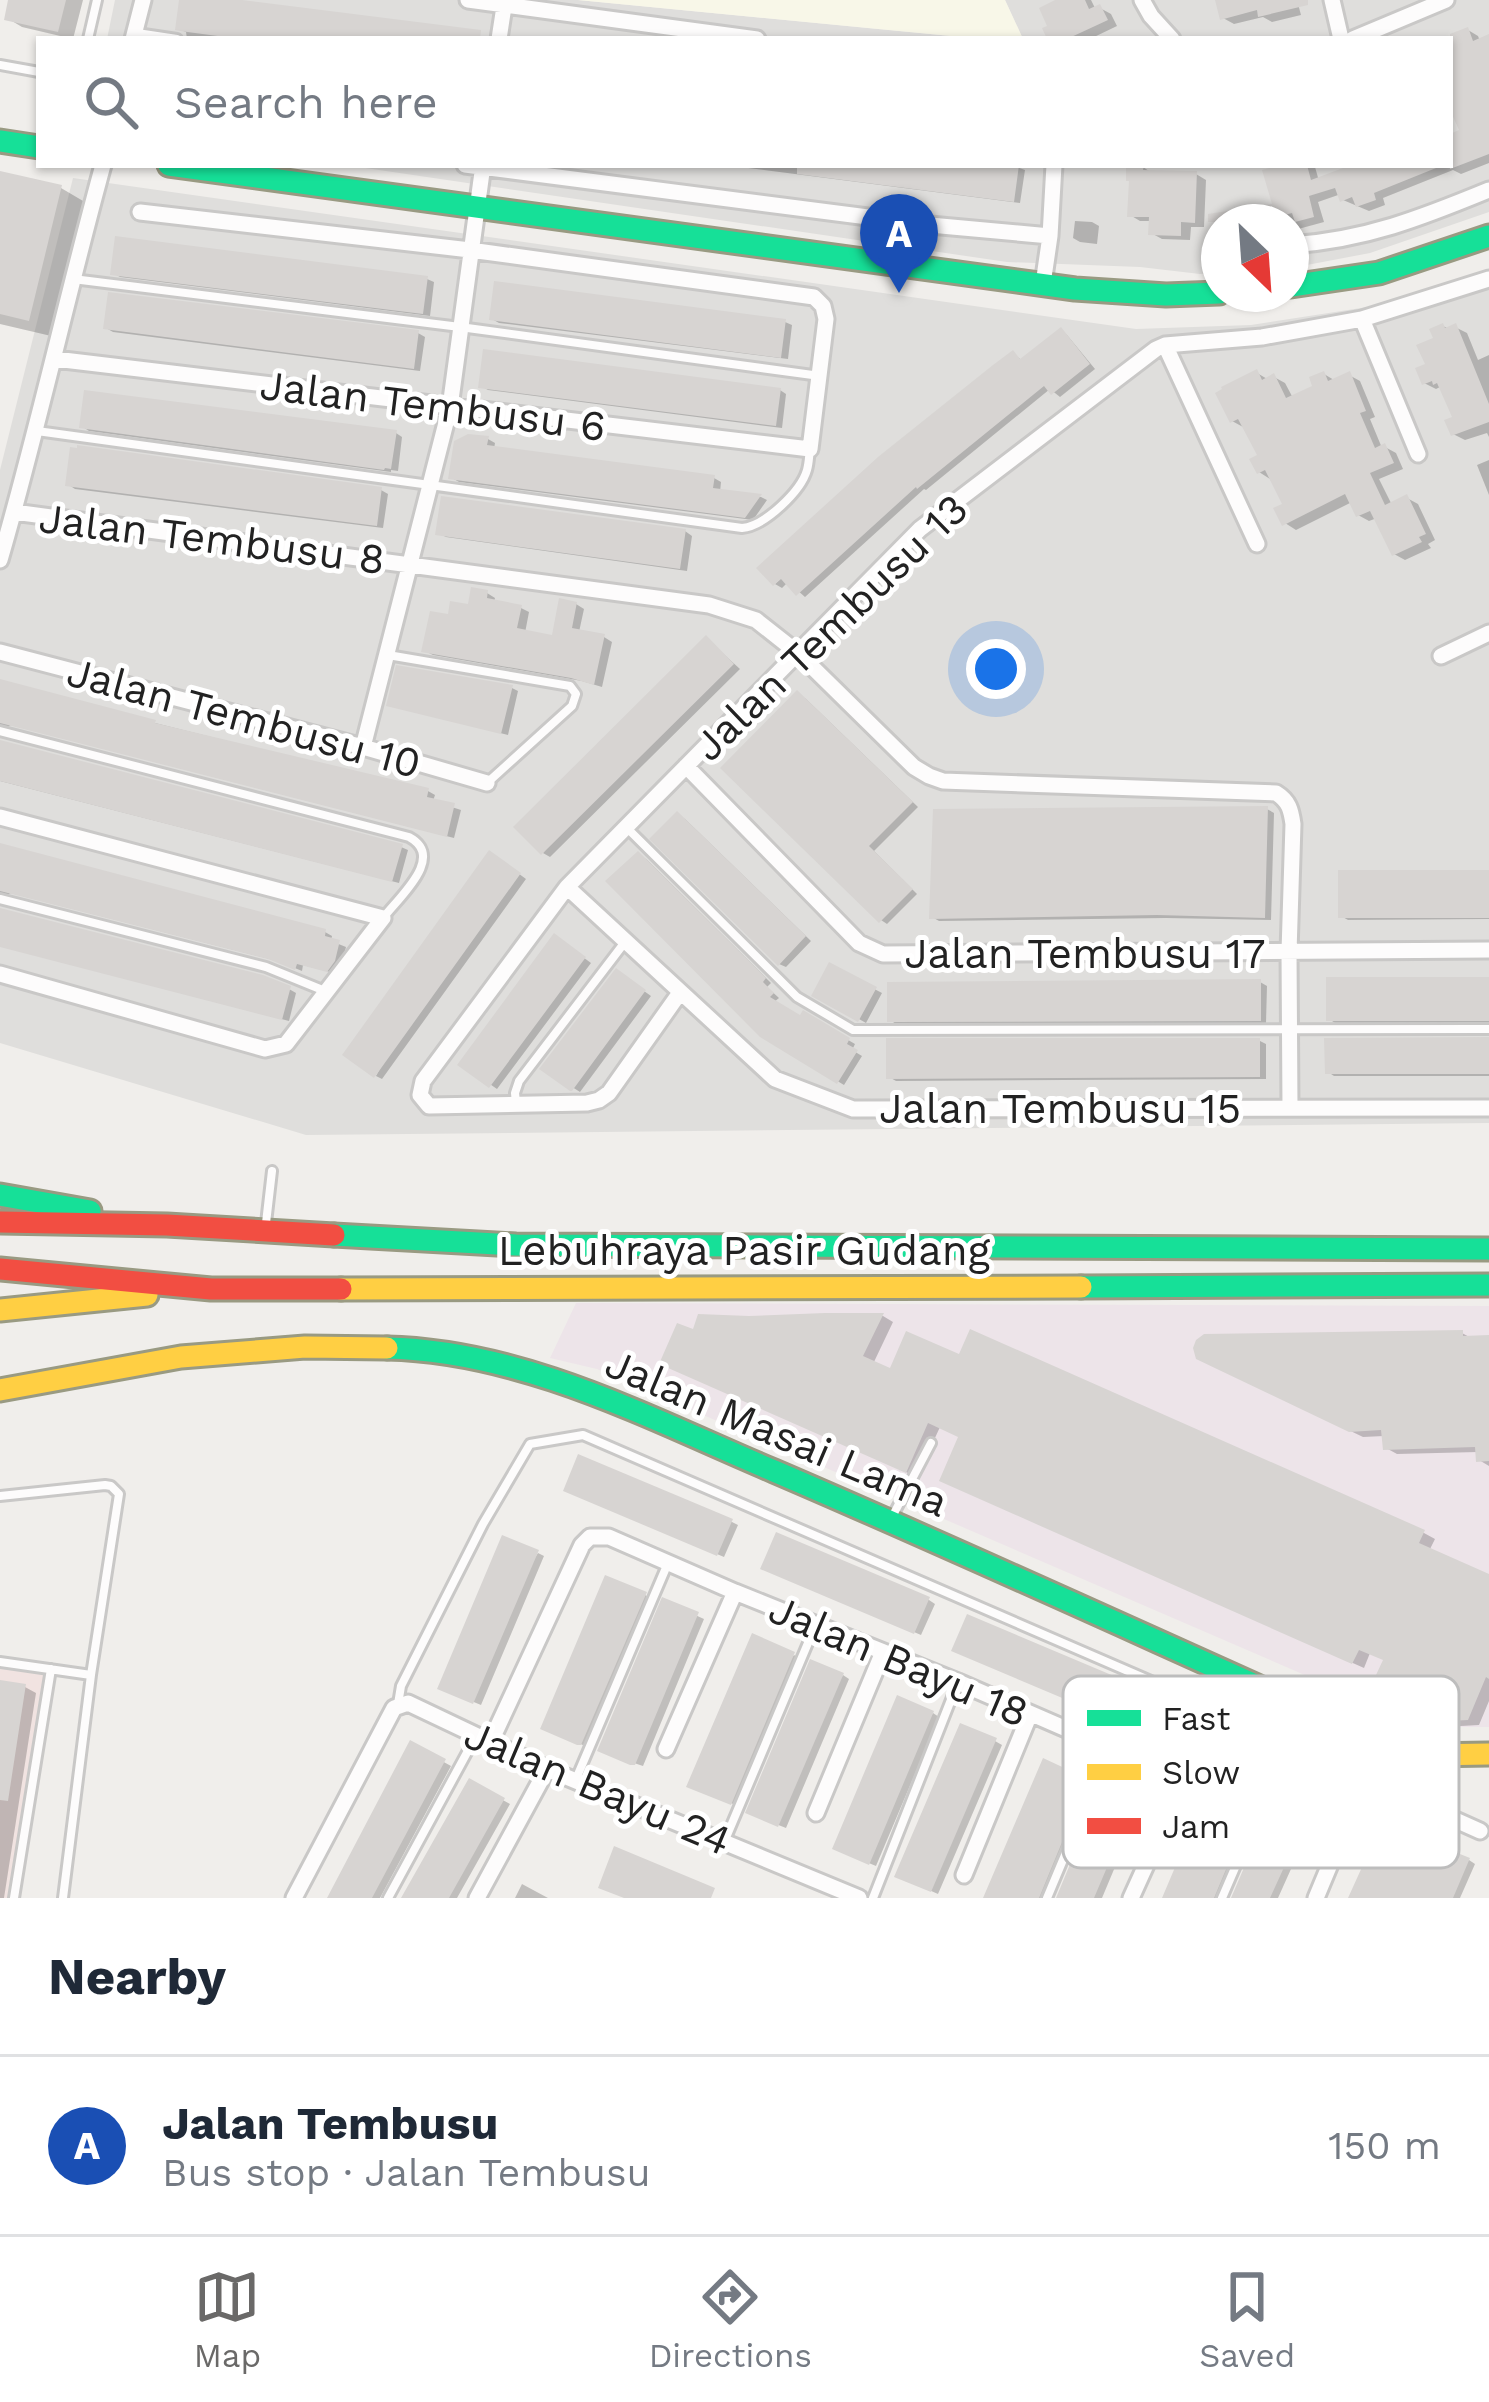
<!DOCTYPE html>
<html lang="en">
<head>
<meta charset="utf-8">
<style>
	:root { --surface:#fff; --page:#f2f2f3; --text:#1f2937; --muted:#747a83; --line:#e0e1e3; --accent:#6a6968 }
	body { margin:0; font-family:"Work Sans",sans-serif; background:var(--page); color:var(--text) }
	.compass { position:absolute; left:1201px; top:204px; width:108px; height:108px; border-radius:50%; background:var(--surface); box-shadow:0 3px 9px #0004; rotate:155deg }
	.you { position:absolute; left:996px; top:669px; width:42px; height:42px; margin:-30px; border:9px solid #fff; border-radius:50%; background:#1a73e8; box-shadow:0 0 0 18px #1a73e833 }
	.badge { display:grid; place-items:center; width:78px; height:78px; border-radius:50%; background:var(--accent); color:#fff; font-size:39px; font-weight:700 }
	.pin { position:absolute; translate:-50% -99px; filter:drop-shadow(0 3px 6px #0008) }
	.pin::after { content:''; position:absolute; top:63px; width:42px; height:36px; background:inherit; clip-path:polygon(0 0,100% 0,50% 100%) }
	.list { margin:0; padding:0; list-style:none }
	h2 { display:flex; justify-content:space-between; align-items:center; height:156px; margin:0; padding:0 48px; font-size:51px }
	h2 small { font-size:39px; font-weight:400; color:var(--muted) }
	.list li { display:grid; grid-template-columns:78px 1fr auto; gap:36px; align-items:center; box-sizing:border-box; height:180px; padding:0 48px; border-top:3px solid var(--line) }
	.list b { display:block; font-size:45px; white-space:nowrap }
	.list p { margin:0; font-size:39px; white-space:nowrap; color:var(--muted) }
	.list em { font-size:39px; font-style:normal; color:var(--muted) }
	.icon { flex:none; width:66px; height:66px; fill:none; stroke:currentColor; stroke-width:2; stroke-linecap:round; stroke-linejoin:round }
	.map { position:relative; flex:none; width:1489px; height:1898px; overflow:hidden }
	.search { position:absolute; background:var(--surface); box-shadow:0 3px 9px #0004; left:36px; right:36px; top:36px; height:132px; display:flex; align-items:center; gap:30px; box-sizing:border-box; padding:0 42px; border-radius:0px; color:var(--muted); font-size:45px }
	.sheet { height:336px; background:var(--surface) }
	nav { display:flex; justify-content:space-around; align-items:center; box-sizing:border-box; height:168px; border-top:3px solid var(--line); background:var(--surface); font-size:33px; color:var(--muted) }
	nav a { display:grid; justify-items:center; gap:6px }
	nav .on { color:var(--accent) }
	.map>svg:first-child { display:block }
	.residential { fill:#dfdedc }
	.commercial { fill:#f1e3e1 }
	.industrial { fill:#ede4e9 }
	.education { fill:#f8f7e8 }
	.shadow { fill:#0003 }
	.building { fill:#d7d4d2 }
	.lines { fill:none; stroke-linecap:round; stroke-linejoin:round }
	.lane-casing { stroke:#c9c8c7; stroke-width:14 }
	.street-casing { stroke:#c9c8c7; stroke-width:21 }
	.fast-casing { stroke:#999a82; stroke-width:27 }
	.slow-casing { stroke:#999a82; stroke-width:27 }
	.jam-casing { stroke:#999a82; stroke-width:27 }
	.lane { stroke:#fdfcfc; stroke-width:8 }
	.street { stroke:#fdfcfc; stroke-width:15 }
	.fast { stroke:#16e098; stroke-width:21 }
	.slow { stroke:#ffcf43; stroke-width:21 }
	.jam { stroke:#f24e42; stroke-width:21 }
	.labels { text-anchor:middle; stroke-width:10; stroke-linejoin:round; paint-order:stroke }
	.street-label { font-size:42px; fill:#222; stroke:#fff }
	.key { fill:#fff; stroke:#bdbdbd; stroke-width:3 }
	.key-label { font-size:33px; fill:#222 }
</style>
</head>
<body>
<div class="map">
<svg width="1489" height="1898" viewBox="0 0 1489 1898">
	<rect width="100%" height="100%" fill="#f0eeeb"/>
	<path class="residential" d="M115 0H578L982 39H107Z
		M1005 0H1489V212L1370 253 1291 268V222H1219V273L1200 274 1140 267 1007 262 345 165H1450V39H1023Z
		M73 178 1136 329 1251 325 1387 304 1489 270V1123L306 1135 0 1043V470Z"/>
	<path class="commercial" d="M0 1666 55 1673 19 1898H0Z"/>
	<path class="industrial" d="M576 1303 1489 1306V1727H1425L597 1369 550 1358Z"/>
	<path class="education" d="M578 0H1005L1023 39H982Z"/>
	<path class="shadow" d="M12 0H83L73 39 22 27 7 18Z
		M182 0H218L475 39H187L186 32 178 29Z
		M1062 0H1091L1096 10 1100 8 1111 14 1117 26 1090 39H1051Z
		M1218 0H1297L1301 15 1272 22 1263 17 1234 24 1223 18Z
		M1468 30 1478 36 1480 41 1489 38V163L1461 174 1453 170 1383 198 1385 205 1369 211 1343 200 1341 194 1318 202 1324 222 1291 231V222H1238L1275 206 1282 171 1261 165H1311L1315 167 1319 181 1358 165H1450V137L1462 132 1455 114 1450 111V39H1446Z
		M725 165H1011L1025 170 1020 203Z
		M1143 167 1152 173 1196 174 1206 180 1204 227H1191L1190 240 1162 239 1151 233 1152 221H1140L1130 215Z
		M0 174 61 188 95 208 64 339 0 324Z
		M1075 221 1092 222 1099 226 1097 244 1080 242 1073 238Z
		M113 273 427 279 434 282 430 316 120 277Z
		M492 319 785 322 792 325 788 359 499 323Z
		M1443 326 1449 329 1455 327 1467 333 1478 360 1489 355V437L1487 433 1465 440 1453 434 1456 418 1442 386 1436 389 1424 383Z
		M106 328 418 333 425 337 420 371 113 332Z
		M1061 331 1067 335 1095 369 1060 397 1050 389 926 490 924 489 805 597 788 582 782 588 775 584 1013 354 1023 361Z
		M1257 373 1269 380 1274 377 1285 383 1293 398 1316 388 1324 374 1334 380 1349 375 1360 381 1375 417 1370 419 1382 448 1385 447 1396 453 1403 469 1379 479 1392 505 1407 498 1418 504 1435 540 1428 544 1431 548 1405 560 1394 554 1377 518 1369 521 1358 515 1352 502 1296 530 1285 523 1286 505 1270 479 1259 472 1261 457 1243 427 1232 421Z
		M481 386 780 390 786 394 782 428 488 390Z
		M83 427 396 433 402 437 398 471 391 470V472L89 431Z
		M488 439 495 443 494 449 714 478 721 482 720 492 761 497 767 500 753 520 459 482 452 478Z
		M1489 460V495L1477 465Z
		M69 485 381 490 388 494 383 528 75 489Z
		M685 531 692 536 687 571 446 537 438 533Z
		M487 593 495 598 494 602 521 608 529 612 525 633 554 639 576 604 584 609 579 632 604 637 612 642 602 687 582 681 433 655 425 651 450 618 470 608Z
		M707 639 740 669 550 857 543 853Z
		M512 688 518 691 508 735 389 705Z
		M0 695 155 723 428 791 435 795 433 801 461 810 454 838 11 725 0 730Z
		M805 698 918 807 874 851 917 894 887 924 881 920Z
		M0 742 401 847 408 850 399 883 0 781Z
		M1267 809 1274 813 1271 920 1166 918 939 921 932 917Z
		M684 818 811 941 786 967 779 964Z
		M0 846 325 932 332 936 331 941 346 947 341 965 334 973 303 965 302 971 278 961 11 893 0 898Z
		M496 857 526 879 382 1079 376 1076Z
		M645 858 771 983 767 987 779 998 774 1002 802 1019 804 1014 855 1044 852 1050 862 1056 844 1085 761 1035Z
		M1489 873V919L1348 920 1341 916Z
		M0 910 289 989 296 993 289 1021 0 946Z
		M561 941 591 963 497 1089 461 1064Z
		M830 966 882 993 866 1023 815 994Z
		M623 976 651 996 580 1092 544 1069Z
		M1489 980V1023H1335L1329 1019Z
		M1260 982 1267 986 1266 1023 896 1024 890 1020Z
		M1489 1040V1076H1334L1328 1072Z
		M1260 1041 1266 1044V1079L896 1081 889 1077Z
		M883 1316 893 1322 873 1364 1424 1533 1435 1539 1429 1551 1489 1577V1701L1479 1725 1443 1727 1433 1721 1443 1703 1386 1660 1370 1653 1364 1668 953 1486 962 1437 940 1427 917 1477 674 1369 695 1334 700 1317Z
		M1462 1333 1473 1339 1489 1338V1466L1479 1460 1478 1452 1397 1454 1386 1448 1384 1436 1363 1437 1211 1364Z
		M573 1493 732 1522 738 1525 724 1557Z
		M538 1553 544 1556 481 1705 447 1691Z
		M770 1571 929 1600 935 1604 921 1635Z
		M645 1595 652 1599 588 1747 550 1732Z
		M664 1601 704 1619 643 1766 607 1754Z
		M968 1618 1126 1686 1113 1718 961 1654Z
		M794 1655 800 1659 738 1806 696 1789Z
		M843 1675 849 1679 786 1828 756 1816Z
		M0 1683 25 1687 36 1693 4 1898H0Z
		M933 1713 939 1717 876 1866 842 1852Z
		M995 1741 1002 1745 938 1894 904 1879Z
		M411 1744 451 1766 380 1898H331Z
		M1044 1762 1093 1785 1046 1898H986Z
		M470 1782 510 1804 457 1898H404Z
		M1105 1789 1141 1805 1102 1898H1059Z
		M1235 1846 1242 1850 1221 1898H1166Z
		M1469 1860 1475 1864 1460 1898H1352Z
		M1284 1865 1291 1869 1278 1898H1234Z
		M522 1884 548 1898H515Z"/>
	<path class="building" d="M8 0H66L58 32 4 20Z
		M179 0H242L481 30 480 39H240L180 31 175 30Z
		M1055 0H1085L1089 9 1100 4 1108 20 1067 39H1047L1042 28 1047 26 1039 8Z
		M1215 0H1308V5L1258 17 1257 10 1220 20Z
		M1468 27 1473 41 1489 34V154L1450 169V134L1459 130 1450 110V34Z
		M797 165H1019L1014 202 797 174Z
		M1126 165H1144L1143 170 1197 171 1195 223 1181 222V236L1148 235 1149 217H1127L1129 181H1126Z
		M1280 165H1307L1311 180 1351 165 1441 166 1374 193 1376 200 1356 207 1352 197 1340 202 1335 188 1309 196 1314 217 1295 222 1292 213 1259 222H1208V214L1272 204 1262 170Z
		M0 171 62 185 29 321 0 314Z
		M115 236 428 276 423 314 110 275Z
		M494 281 786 319 781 358 489 320Z
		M108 292 419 330 414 369 103 329Z
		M1443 323 1445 328 1456 323 1489 404V422L1451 436 1444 420 1452 417 1437 383 1433 385 1432 381 1422 385 1415 368 1425 364 1416 345 1433 338 1429 329Z
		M1061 327 1090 364 1051 395 1044 386 917 489 916 487 796 596 781 579 773 586 756 568 878 457 993 365 1013 350 1020 359Z
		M483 349 781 388 776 426 478 388Z
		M1257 369 1262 380 1274 373 1286 398 1312 386 1309 377 1324 371 1328 381 1350 371 1366 411 1360 413 1375 448 1385 443 1394 463 1370 473 1385 505 1407 494 1426 534 1419 537 1422 542 1392 556 1370 511 1356 517 1345 494 1282 526 1273 508 1282 504 1265 470 1257 474 1249 459 1257 455 1238 419 1230 423 1215 393 1222 389 1221 387Z
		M84 390 397 430 391 469 385 468 384 470 79 428Z
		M468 434 489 436 487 445 715 475 713 488 762 494 745 518 448 479 454 441Z
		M77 445 382 487 377 526 65 486 70 447 77 448Z
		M441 496 686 529 680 569 435 535Z
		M471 587 488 590 487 598 522 605 517 628 552 635 559 598 577 602 572 628 605 634 594 685 571 678 421 652 430 611 448 614 450 601 468 604Z
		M706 635 734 664 541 855 513 827Z
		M396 665 513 685 501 734 386 706Z
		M0 679 156 720 155 723 429 788 427 797 455 803 447 837 0 723Z
		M797 690 913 802 869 846 913 889 879 923 720 768Z
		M0 740 403 844 392 882 0 781Z
		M1268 806 1265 918 1157 915 929 919 933 809Z
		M677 811 806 936 778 966 649 839Z
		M0 843 326 929 325 936 340 940 335 961 327 972 297 964 295 970 268 959 0 891Z
		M489 850 521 873 374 1078 342 1055Z
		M638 851 766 978 763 982 774 993 770 997 800 1015 803 1010 850 1038 847 1044 858 1050 837 1084 760 1037 605 881Z
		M1338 870H1489V918H1338Z
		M0 908 263 975 291 986 282 1020 0 947Z
		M554 933 586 957 489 1088 457 1065Z
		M829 962 877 987 858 1022 811 996Z
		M616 968 646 990 572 1091H570L539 1069Z
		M1326 977H1489V1021H1326Z
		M1261 979V1021L887 1022V982Z
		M1489 1037V1074H1325L1324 1038Z
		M886 1038H1260V1077L886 1079Z
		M825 1313H884L863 1356 890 1368 906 1331 959 1354 970 1329 1425 1530 1419 1543 1489 1574V1679L1486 1677 1468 1720 1429 1722 1439 1703 1376 1675 1383 1660 1359 1650 1352 1664 939 1481 958 1437 928 1423 906 1473 659 1364 677 1323 693 1329 698 1314 749 1316Z
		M1463 1330V1336L1489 1335V1461L1476 1462 1475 1447 1383 1450 1381 1430 1349 1432 1196 1359 1193 1348 1196 1340 1204 1334Z
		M578 1454 733 1519 717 1556 563 1491Z
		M776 1532 930 1597 914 1634 760 1569Z
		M502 1535 539 1550 473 1704 437 1689Z
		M605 1575 647 1592 581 1745H577L540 1729Z
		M662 1597 699 1612 635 1765H630L597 1751Z
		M967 1614 1121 1679 1105 1716 951 1651Z
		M752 1633 795 1652 731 1805 686 1787Z
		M810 1659 844 1673 778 1827 745 1813Z
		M0 1680 26 1684 8 1801 0 1800Z
		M897 1695 934 1711 869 1865 832 1849Z
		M960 1723 997 1738 931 1892 894 1877Z
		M410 1740 446 1759 372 1898H327Z
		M1043 1758 1088 1779 1039 1898H983Z
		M469 1778 505 1798 449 1898H401Z
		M1103 1785 1136 1799 1094 1898H1056Z
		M1382 1823 1470 1858 1453 1898H1348Z
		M1193 1825 1237 1843 1214 1898H1162Z
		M614 1846 715 1888 711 1898H624L598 1888Z
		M1252 1849 1286 1863 1270 1898H1231Z"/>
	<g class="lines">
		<defs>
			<path id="lane" d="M137 33 177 39
				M88 39 97 0
				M0 65 39 72
				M73 279 460 327 820 376
				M37 431 742 528C765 526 801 491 807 470 809 463 809 456 810 449
				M388 655 570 686 576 694 572 706 487 783
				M0 731 409 837C446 857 400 896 383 918
				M627 828 797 997 853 1030 1489 1029
				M0 899 266 967 325 991
				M516 1103 515 1093 519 1081 625 942
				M266 1223 272 1171
				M0 1496 105 1485 111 1486 119 1494 91 1675
				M891 1519 931 1443
				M0 1662 91 1675 63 1898
				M398 1704 401 1686 483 1524 530 1444 583 1435 1368 1775
				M576 1779 668 1563
				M725 1840 816 1624
				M14 1898 51 1669
				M388 1898 476 1736
				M873 1898 958 1682
				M1047 1898 1109 1750
				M1222 1898 1259 1812"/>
			<path id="street" d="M468 0 757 39
				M1142 0 1151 16 1172 39
				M1332 0 1341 39
				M133 39 143 0
				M499 39 505 0
				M1353 39 1446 0
				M465 165 930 225 1050 236
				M1291 245C1365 240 1421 218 1489 190
				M1043 284 1050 236 1054 165
				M1362 319 1418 454
				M1165 345 1257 544
				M55 359 810 449 826 319 823 306 814 297 470 250 140 212
				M14 512 709 605 756 620 799 654 914 767 929 776 943 781 1276 793C1289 801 1291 810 1293 824L1289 952 1290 1108
				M0 560C38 429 67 296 103 165
				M0 652 363 747 487 783
				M1441 656 1489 633
				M363 747 450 407 483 165
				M686 766 859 943 883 954 1489 950
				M0 817 383 918 286 1044 265 1049 0 974
				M567 887 775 1079 853 1109 1489 1108
				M679 994 609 1093 599 1100 587 1103 429 1106 420 1095 423 1081 567 887 920 529 1156 349 1165 345 1262 337 1362 319 1489 279
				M491 1741 582 1545 590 1537H609L735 1592 958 1682 1338 1847
				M666 1749 735 1592
				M1366 1780 1480 1831
				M816 1813 883 1652
				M964 1875 1030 1714
				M294 1898 394 1708 408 1703 547 1769 859 1898
				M477 1898 547 1769
				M1131 1898 1185 1779
				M1316 1898 1381 1742"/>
			<path id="fast" d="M0 141 39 147
				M169 165 1075 289 1166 295 1219 293
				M1291 286 1379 273 1489 236
				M0 1195 90 1211
				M334 1235 516 1245 1489 1249
				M1081 1287 1489 1285
				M387 1348C524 1351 651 1419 774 1471 949 1546 1123 1626 1297 1704"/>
			<path id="slow" d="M341 1289 1081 1287
				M0 1310 147 1295
				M0 1390 181 1357 305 1347 387 1348
				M1297 1704 1400 1750 1428 1755 1489 1754"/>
			<path id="jam" d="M0 1222 167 1225 334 1235
				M0 1269 211 1289H341"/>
		</defs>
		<use href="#lane" class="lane-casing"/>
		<use href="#street" class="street-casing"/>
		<use href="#fast" class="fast-casing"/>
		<use href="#slow" class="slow-casing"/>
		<use href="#jam" class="jam-casing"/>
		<use href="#lane" class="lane"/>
		<use href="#street" class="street"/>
		<use href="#fast" class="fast"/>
		<use href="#slow" class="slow"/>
		<use href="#jam" class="jam"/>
	</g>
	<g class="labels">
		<g class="street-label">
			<text transform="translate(433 405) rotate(7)" y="15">Jalan Tembusu 6</text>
			<text transform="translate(212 538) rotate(7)" y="15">Jalan Tembusu 8</text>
			<text transform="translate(830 627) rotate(-44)" y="15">Jalan Tembusu 13</text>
			<text transform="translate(244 717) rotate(15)" y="15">Jalan Tembusu 10</text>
			<text x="1085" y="968">Jalan Tembusu 17</text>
			<text x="1060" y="1123">Jalan Tembusu 15</text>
			<text x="744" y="1265">Lebuhraya Pasir Gudang</text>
			<text transform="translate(777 1432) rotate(23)" y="15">Jalan Masai Lama</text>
			<text transform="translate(899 1660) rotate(23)" y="15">Jalan Bayu 18</text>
			<text transform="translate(598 1787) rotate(23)" y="15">Jalan Bayu 24</text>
		</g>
	</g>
	<rect x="1063" y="1676" width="396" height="192" rx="18" class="key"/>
	<rect x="1087" y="1710" width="54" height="16" fill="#16e098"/>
	<rect x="1087" y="1764" width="54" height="16" fill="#ffcf43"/>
	<rect x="1087" y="1818" width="54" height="16" fill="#f24e42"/>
	<g class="key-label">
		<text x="1162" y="1730">Fast</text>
		<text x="1162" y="1784">Slow</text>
		<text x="1162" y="1838">Jam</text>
	</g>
</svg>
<svg class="compass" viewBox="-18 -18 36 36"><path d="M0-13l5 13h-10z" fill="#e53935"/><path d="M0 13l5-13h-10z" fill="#747a83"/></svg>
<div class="you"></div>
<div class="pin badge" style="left:899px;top:293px;background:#1a4fb4">A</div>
<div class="search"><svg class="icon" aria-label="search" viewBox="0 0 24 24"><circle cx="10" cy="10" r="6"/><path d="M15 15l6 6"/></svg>Search here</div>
</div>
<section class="sheet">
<h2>Nearby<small></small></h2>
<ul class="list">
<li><span class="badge" style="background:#1a4fb4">A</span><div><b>Jalan Tembusu</b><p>Bus stop · Jalan Tembusu</p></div><em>150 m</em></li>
</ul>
</section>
<nav>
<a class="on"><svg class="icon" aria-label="map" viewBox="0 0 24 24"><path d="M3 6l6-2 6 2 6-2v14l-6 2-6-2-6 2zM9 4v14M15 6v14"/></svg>Map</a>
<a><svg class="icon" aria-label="directions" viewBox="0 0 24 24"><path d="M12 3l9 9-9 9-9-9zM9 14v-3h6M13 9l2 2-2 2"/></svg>Directions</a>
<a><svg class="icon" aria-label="saved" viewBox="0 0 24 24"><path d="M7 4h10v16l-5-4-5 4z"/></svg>Saved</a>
</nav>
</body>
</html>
